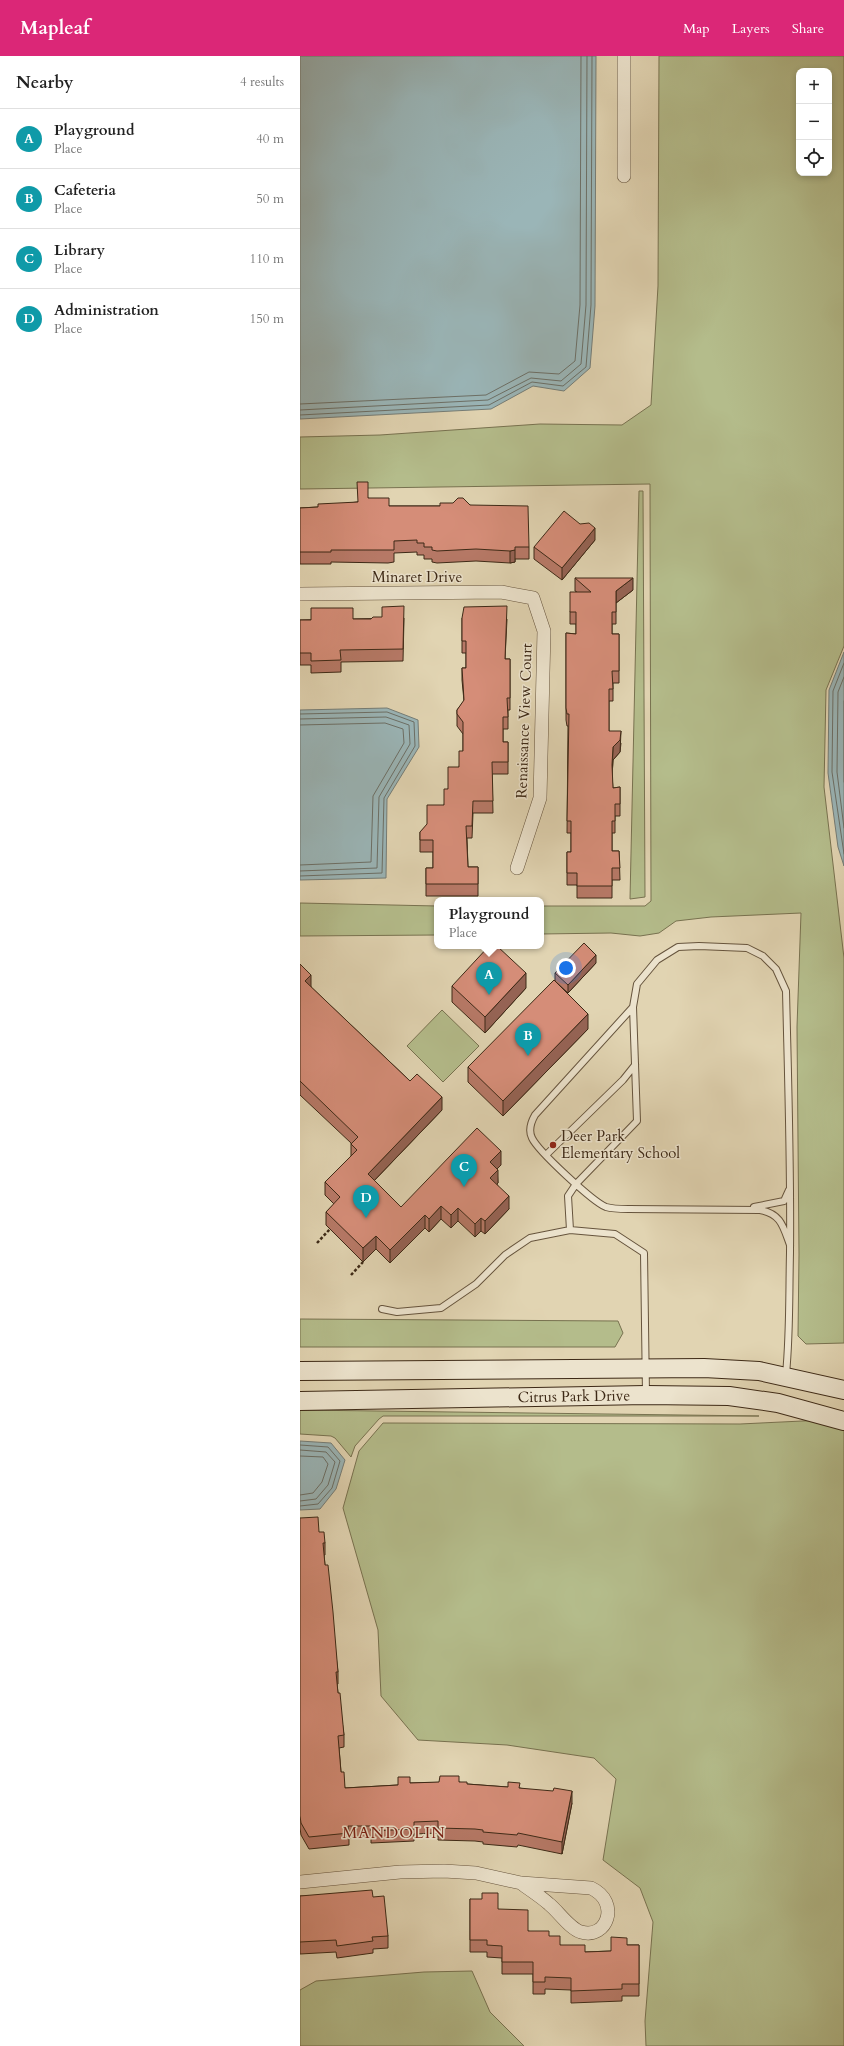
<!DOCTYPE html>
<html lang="en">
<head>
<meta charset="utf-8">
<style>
	:root { --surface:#fff; --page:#f6f6f6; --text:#222; --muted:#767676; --line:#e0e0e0; --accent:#db2777 }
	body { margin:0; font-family:Cardo,serif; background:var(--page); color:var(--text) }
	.controls { position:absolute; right:12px; top:12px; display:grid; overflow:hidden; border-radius:8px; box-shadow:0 2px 6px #0003 }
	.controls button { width:36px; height:36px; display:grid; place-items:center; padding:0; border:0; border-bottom:1px solid var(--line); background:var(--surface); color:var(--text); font:20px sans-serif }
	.you { position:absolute; left:266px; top:912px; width:14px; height:14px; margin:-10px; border:3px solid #fff; border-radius:50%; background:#1a73e8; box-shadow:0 0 0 6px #1a73e833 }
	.badge { display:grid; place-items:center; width:26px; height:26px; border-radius:50%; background:var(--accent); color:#fff; font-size:13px; font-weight:700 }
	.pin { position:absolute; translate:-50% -33px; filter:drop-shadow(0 1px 2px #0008) }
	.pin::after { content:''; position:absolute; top:21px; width:14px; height:12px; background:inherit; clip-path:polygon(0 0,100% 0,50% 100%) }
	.popup { position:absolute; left:134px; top:841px; width:110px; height:52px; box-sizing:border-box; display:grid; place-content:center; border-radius:8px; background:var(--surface); filter:drop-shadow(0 1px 3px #0005); font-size:13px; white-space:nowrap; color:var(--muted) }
	.popup b { font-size:15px; color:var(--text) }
	.popup::after { content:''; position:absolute; left:50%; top:100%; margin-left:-8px; border:8px solid transparent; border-top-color:var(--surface) }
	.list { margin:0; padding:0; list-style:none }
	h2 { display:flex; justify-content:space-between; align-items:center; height:52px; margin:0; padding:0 16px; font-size:17px }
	h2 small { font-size:13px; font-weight:400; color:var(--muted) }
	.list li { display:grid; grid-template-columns:26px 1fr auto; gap:12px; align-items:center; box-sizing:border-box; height:60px; padding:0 16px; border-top:1px solid var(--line) }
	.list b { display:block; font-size:15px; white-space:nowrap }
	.list p { margin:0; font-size:13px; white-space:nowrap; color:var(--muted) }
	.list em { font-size:13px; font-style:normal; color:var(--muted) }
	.icon { flex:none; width:22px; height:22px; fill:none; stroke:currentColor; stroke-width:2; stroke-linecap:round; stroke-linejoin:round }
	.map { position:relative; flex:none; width:544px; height:1990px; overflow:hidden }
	header { display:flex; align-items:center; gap:24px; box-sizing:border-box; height:56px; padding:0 20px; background:var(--accent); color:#fff }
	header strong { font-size:19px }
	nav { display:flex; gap:22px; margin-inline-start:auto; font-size:14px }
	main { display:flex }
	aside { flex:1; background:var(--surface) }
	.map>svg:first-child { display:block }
	.green { fill:#b4bc8b; stroke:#787250; fill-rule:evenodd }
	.water { fill:#9ab5b7; stroke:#757d77 }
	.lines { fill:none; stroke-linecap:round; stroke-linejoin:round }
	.shore { stroke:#6c6f66; stroke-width:1 }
	.lane-casing { stroke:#66543d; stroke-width:8 }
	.street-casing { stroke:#66543d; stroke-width:14 }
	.secondary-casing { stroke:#3d2916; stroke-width:20 }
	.path { stroke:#3d2916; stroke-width:2.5; stroke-dasharray:3 2; stroke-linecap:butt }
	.lane { stroke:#ece3cd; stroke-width:6 }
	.street { stroke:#ece3cd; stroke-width:13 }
	.secondary { stroke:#ece3cd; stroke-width:18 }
	.wall { fill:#b77967; stroke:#3d2916 }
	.shaded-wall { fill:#956354; stroke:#3d2916 }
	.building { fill:#d58d78; stroke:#3d2916 }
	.poi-dot { fill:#8f2418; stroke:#ece3cd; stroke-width:1.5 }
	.labels { text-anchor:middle; stroke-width:3; stroke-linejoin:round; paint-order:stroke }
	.street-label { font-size:15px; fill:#3d2916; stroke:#ece3cd }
	.poi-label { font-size:15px; fill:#3d2916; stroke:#ece3cd; text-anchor:start }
	.neighbourhood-label { font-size:16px; letter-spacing:1px; fill:#7a1f14; stroke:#ece3cd }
</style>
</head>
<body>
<header>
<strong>Mapleaf</strong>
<nav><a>Map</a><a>Layers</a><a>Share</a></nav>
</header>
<main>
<aside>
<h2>Nearby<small>4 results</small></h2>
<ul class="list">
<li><span class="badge" style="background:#0f9aa8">A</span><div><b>Playground</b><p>Place</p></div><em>40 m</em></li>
<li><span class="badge" style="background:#0f9aa8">B</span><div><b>Cafeteria</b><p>Place</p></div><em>50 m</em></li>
<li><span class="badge" style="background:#0f9aa8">C</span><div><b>Library</b><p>Place</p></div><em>110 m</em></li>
<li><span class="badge" style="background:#0f9aa8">D</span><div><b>Administration</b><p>Place</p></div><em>150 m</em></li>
</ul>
</aside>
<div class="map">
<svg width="544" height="1990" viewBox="0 0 544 1990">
	<rect width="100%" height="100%" fill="#e1d4b2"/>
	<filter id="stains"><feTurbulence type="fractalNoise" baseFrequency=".005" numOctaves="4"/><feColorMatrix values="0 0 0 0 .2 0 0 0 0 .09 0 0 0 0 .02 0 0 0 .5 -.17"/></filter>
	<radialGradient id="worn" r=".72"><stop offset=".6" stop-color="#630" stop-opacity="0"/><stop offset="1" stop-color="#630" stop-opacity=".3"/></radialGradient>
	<path class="green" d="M359 0H544V590L526 634 524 731 544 902V1287L506 1288 498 1280 499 1198 497 971 501 857 411 861 376 865 359 877 340 880 311 877 241 878V850H345L351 845 350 428 0 433V381L80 379 240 368 322 369 351 349 358 230ZM499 15H529V117H499Z
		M339 435H343L345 841 330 843Z
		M0 847 137 850V879L0 880Z
		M142 954 179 990 143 1026 107 990Z
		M0 1263 318 1265 323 1277 315 1291H0Z
		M0 1354 459 1360H83L79 1363 55 1390 51 1401 35 1382 31 1380 0 1378Z
		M544 1363V1990H346L345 1965 353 1866 340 1832 303 1804 316 1723 294 1702 207 1689 118 1684 81 1640 78 1574 43 1452 59 1395 83 1367 440 1368Z
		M172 1915 190 1956 224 1990H0V1934L16 1925 124 1916Z"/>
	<path class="water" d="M0 0H296L295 250 290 312 264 335 233 330 191 353 0 363Z
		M544 596V810L538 791 528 717 529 634Z
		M87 652 118 664 119 691 87 743 86 822 0 824V654Z
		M0 1385 31 1387 45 1404 36 1433 20 1453 0 1454Z"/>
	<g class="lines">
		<path class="shore" d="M0 348 186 339 229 316 259 318 275 305 280 249 281 0
			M0 354 188 344 231 322 261 325 281 308 286 249 287 0
			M0 359 189 349 232 326 263 330 286 311 291 249 292 0
			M544 607 533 635 532 716 544 798
			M544 621 538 636 537 716 544 772
			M544 645V726
			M0 658 87 656 114 666 115 690 84 742 82 817 0 820
			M0 663 86 661 109 669 110 688 79 741 77 812 0 815
			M0 669 85 667 103 673 104 687 73 740 71 806 0 809
			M0 1389 28 1391 40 1405 32 1432 18 1448 0 1450
			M0 1394 26 1396 35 1406 28 1429 16 1443 0 1445
			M0 1400 23 1401 28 1408 22 1426 13 1437 0 1439"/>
		<defs>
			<path id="lane" d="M247 1098 323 1024 335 1009
				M454 1151 484 1145 489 1134
				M270 1174 268 1140 276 1128 337 1065 333 951
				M82 1253 97 1256 141 1252 176 1228 205 1199 230 1182 270 1174 315 1178 344 1197 346 1338
				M486 1318C490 1278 489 1237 490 1197 491 1110 488 1022 486 935L476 913 463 900 447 892 399 890 378 891 357 904 337 928 333 951 235 1059C231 1066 228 1074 232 1082 238 1095 293 1146 306 1151 313 1153 321 1153 328 1153L460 1154C481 1158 483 1170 490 1189"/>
			<path id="street" d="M324 120V0
				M0 538 201 536 233 542 244 575 240 742 217 812
				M0 1826 100 1816 144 1815 176 1817 221 1827 291 1832C321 1846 307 1884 281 1876 270 1873 258 1855 249 1848 240 1840 230 1834 221 1827"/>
			<g id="secondary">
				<path d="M0 1315 404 1312 459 1315 544 1334"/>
				<path id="s1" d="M0 1345 346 1339 429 1340 478 1347 544 1365"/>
			</g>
		</defs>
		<use href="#lane" class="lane-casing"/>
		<use href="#street" class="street-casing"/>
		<use href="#secondary" class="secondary-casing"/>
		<path class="path" d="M17 1187 30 1173
			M51 1219 63 1206"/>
		<use href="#lane" class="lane"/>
		<use href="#street" class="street"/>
		<use href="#secondary" class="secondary"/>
	</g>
	<path class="wall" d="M68 442 89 450H140L170 449 229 491V503H215V506L210 507 176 505 137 507 132 506V503H124V499H117V496L94 497V506L88 507 31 506V508H0V452L18 451 57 446Z
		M280 468 295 484 262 524 234 503V491Z
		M275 522 333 534 316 547V568H312V578H319V627H313V645H309V675L321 687 320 696 313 704 312 720 313 732 320 731V760H315V777H312V795H319L320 824H312V842H277V829H267V796H271V777H267L268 670H267L266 664V577L276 578V568H270V556L277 536 275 535Z
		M104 562 103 605 41 606V616L11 617V609H0V564Z
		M162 562 207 563 205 603H210V654H208V673H203V686H208V718H192L193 757H173L172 782H167L168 811H178V840H126V812H133V796H120V776L127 769 144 749 148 733 159 711 163 695V678L157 670V654L164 645 162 624V612H166V597H162Z
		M296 907 268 937 255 925V917Z
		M0 908 11 931 110 1025 142 1054 74 1125 101 1151 201 1109 197 1113 198 1127 197 1128 209 1153 185 1178 181 1175 175 1181 158 1165 151 1172 141 1163 129 1176 125 1172 90 1207 76 1193 63 1206 26 1169V1156L34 1148 25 1139V1126L51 1100V1087L0 1039Z
		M152 930 226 932 185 977 152 946Z
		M288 973 203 1060 168 1026V1011Z
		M0 1462 19 1476 25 1487V1499H24L25 1509 38 1616V1628H37L38 1637 44 1679V1691L39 1692 41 1716 45 1732 98 1729 110 1727 159 1726 167 1728 220 1732 272 1747 262 1798 218 1789 217 1791 183 1788V1786L175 1785 138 1784V1777L114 1778V1785L71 1787V1782H49V1789L9 1793 1 1779 0 1772Z
		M0 1840 73 1841 88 1880V1892L73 1893V1897L37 1902 36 1896 0 1898Z
		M170 1843 198 1853 228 1875 249 1880 260 1889 285 1896 311 1895 327 1889H339V1940H322V1945L271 1947V1934L245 1933V1938H233V1918H202V1902L187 1901V1896H170Z"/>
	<path class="shaded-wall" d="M295 472V484L262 524V512Z
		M215 494V506L210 507V495Z
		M333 522V534L316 547V535Z
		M321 675 320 696 313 704 312 721 313 691Z
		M296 899V907L268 937V929Z
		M226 917V932L185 977V961Z
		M11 919V932L5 925Z
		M288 958V973L203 1060V1045Z
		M142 1041V1054L68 1131V1118Z
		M201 1095V1109L190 1120V1106Z
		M198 1114V1127L190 1135V1122Z
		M209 1140V1153L185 1178V1165Z
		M141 1150V1163L129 1176V1163Z
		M158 1152V1165L151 1172V1159Z
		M125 1159V1172L90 1207V1194Z
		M181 1162V1175L175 1181V1168Z
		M76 1180V1193L63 1206V1192Z
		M272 1735V1747L262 1798V1786Z"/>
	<path class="building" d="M57 426H68V442H89V450H140V447H153L158 442H163L170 449 228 450 229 491H215V494L210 495 176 493 137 495 132 494V491H124V487H117V484L94 485V494H31V496H0V452L18 451V448L58 446Z
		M264 455 280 468 289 467 295 472 262 512 234 491Z
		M275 522H333L316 535V556H312V578H319V615H312L313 633H309V675H321L320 684 313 691 312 709 313 732 320 731V748H315V765H312V795H319L320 812H312V830H277V817H267V796H271V765H267L269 658H267L266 652V577L276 578V556H270V536H291Z
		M104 550 103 593 40 594 41 604 11 605V597H0V564H11V552H53V563H71L73 561H82V551Z
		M207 550 205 603H210V642H207L208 661H203V686H208V706H192L193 745H173L172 770H166L168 811H178V828H126V812H133V784H120V776L127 768V749H144V733H148V711H159V695H163V666L157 658V654L164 644 162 612H166V585H162V562L164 551Z
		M284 887 296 899 268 929 255 917Z
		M189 890H197L226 917 185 961 152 930Z
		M0 908 11 919 5 925 110 1025 117 1018 142 1041 68 1118 101 1151 177 1072 201 1095 190 1106 198 1114 190 1122 209 1140 185 1165 181 1162 175 1168 158 1152 151 1159 141 1150 129 1163 125 1159 90 1194 76 1180 63 1192 26 1156 40 1141 25 1126 57 1094 51 1088 58 1081 0 1025Z
		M254 924 288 958 203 1045 168 1011Z
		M18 1461 19 1476H24L25 1487H23L25 1509H28L33 1556 38 1616H36L38 1637H40L44 1679 38 1680 41 1716H44L45 1732 98 1729V1721H110V1727L139 1726 140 1720H159V1726H167V1728L208 1731V1726L220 1727 219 1732 253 1735 254 1732 272 1735 262 1786 218 1777 217 1779 183 1776V1774L175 1773 138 1772V1765L114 1766V1773L71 1775V1770H48L49 1777 9 1781 1 1767 0 1760V1462Z
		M72 1834 73 1841 84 1840 88 1880 72 1881 73 1885 37 1890 36 1884 0 1886V1840Z
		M182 1837H198V1853L228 1854V1875H249V1880H260V1889H285V1896L311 1895V1881L327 1882V1889H339V1928H322V1933L271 1935V1922L245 1921V1926H233V1906H202V1890L187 1889V1884H170V1843H182Z"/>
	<circle class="poi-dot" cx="253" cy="1089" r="4"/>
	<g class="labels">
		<g class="street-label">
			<text x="117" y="526">Minaret Drive</text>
			<text transform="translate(224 665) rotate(-88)" y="5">Renaissance View Court</text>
			<text dy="5" stroke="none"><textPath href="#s1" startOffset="274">Citrus Park Drive</textPath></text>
		</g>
		<g class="poi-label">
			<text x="261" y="1085">Deer Park<tspan x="261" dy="17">Elementary School</tspan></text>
		</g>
		<g class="neighbourhood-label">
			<text x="94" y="1782">MANDOLIN</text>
		</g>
	</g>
	<rect width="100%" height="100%" filter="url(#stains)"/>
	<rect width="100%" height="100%" fill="url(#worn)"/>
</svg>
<div class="controls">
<button>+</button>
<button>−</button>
<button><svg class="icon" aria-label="locate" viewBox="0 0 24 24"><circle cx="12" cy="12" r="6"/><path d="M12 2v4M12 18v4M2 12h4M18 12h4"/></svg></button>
</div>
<div class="you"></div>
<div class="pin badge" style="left:189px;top:939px;background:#0f9aa8">A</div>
<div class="popup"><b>Playground</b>Place</div>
<div class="pin badge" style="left:228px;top:1000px;background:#0f9aa8">B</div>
<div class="pin badge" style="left:164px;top:1131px;background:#0f9aa8">C</div>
<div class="pin badge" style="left:66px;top:1162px;background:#0f9aa8">D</div>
</div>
</main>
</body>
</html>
